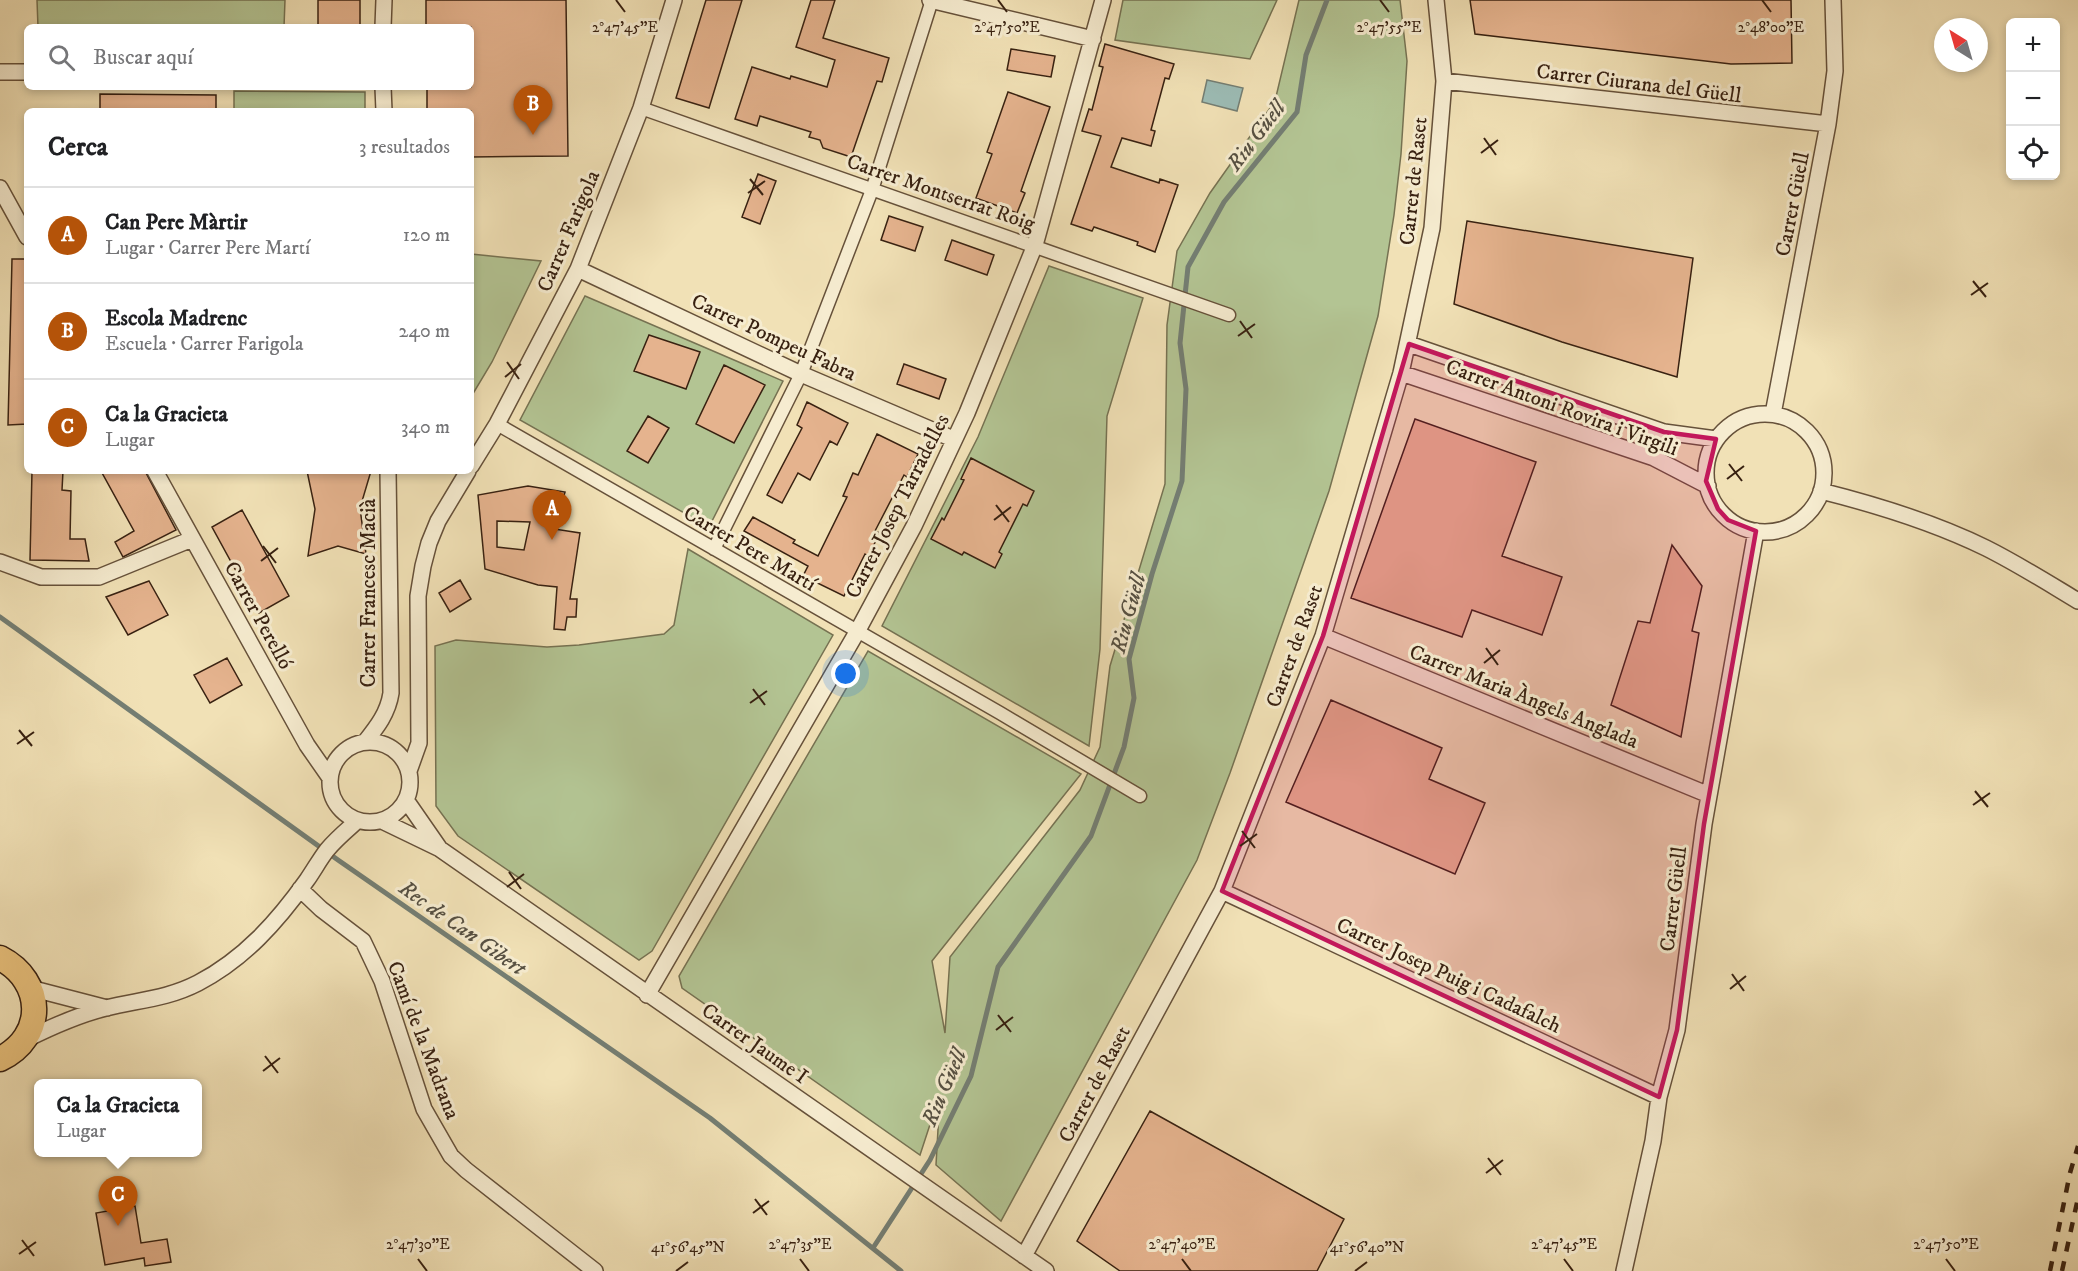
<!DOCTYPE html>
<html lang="es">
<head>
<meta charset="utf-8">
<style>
	:root { --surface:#fff; --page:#f2f2f2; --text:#202124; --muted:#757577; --line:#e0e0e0; --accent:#b45309 }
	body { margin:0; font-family:"IM FELL DW Pica",serif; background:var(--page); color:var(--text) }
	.controls { position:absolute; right:18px; top:18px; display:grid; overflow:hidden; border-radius:9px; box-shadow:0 3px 9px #0003 }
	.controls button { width:54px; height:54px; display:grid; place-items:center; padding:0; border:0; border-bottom:2px solid var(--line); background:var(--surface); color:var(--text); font:30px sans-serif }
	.compass { position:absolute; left:1934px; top:18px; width:54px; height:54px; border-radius:50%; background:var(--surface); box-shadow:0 3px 9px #0003; rotate:323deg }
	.you { position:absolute; left:846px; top:674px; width:21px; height:21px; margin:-15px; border:4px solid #fff; border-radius:50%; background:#1a73e8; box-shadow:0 0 0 9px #1a73e833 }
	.badge { display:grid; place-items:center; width:39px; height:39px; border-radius:50%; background:var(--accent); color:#fff; font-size:20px; font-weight:700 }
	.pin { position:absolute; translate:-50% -50px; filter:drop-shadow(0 2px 3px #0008) }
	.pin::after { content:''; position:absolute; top:32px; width:21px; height:18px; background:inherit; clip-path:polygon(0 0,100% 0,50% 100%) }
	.popup { position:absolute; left:34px; top:1079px; width:168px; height:78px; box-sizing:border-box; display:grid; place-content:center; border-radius:9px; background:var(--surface); filter:drop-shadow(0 2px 4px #0005); font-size:20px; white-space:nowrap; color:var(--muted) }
	.popup b { font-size:22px; color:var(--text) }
	.popup::after { content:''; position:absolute; left:50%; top:100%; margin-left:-12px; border:12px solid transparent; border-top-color:var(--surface) }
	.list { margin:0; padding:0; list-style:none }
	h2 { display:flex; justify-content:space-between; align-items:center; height:78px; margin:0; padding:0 24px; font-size:26px }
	h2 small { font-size:20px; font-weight:400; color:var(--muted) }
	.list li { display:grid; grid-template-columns:39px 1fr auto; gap:18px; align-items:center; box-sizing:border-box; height:96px; padding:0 24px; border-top:2px solid var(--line) }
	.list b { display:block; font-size:22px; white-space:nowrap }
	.list p { margin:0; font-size:20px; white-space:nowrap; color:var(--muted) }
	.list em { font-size:20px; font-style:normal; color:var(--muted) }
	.icon { flex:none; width:33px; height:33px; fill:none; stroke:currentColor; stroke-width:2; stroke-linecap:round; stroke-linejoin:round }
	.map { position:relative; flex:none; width:2078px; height:1271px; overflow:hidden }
	.search { position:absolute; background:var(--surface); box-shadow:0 3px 9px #0003; left:24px; top:24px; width:450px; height:66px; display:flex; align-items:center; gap:15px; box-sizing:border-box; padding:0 21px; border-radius:9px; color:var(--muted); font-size:22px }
	.panel { position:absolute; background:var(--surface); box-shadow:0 3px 9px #0003; left:24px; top:108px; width:450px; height:366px; border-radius:9px }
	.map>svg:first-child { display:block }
	.green { fill:#b3c493; stroke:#767252; stroke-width:1.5 }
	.water { fill:#9cbcb5; stroke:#747e73; stroke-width:1.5 }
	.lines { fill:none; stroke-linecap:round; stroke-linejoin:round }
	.stream { stroke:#747e73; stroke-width:5 }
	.building { fill:#e5b38e; stroke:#382111; stroke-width:1.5; fill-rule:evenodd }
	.pedestrian-casing { stroke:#66513a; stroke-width:15 }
	.minor-casing { stroke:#66513a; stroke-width:18 }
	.primary-casing { stroke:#382111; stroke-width:27 }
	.pedestrian { stroke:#f6ecd0; stroke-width:12 }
	.minor { stroke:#f6ecd0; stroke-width:15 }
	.primary { stroke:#e8c07b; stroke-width:24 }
	.rail { stroke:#382111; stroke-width:4.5; stroke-dasharray:10 10; stroke-linecap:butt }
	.marked { fill:#c2185b; fill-opacity:0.2; stroke:#c2185b; stroke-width:4.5; stroke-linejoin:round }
	.ticks { fill:none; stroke:#382111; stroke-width:2 }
	.labels { text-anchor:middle; stroke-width:6; stroke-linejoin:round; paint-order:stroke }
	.street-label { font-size:21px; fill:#382111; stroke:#f6ecd0 }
	.water-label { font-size:22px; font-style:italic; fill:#565042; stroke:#f6ecd0 }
	.ticks-label { font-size:15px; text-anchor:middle; fill:#382111; stroke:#f6ecd0; stroke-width:6; stroke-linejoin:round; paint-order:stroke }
</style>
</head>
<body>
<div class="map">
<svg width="2078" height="1271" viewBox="0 0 2078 1271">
	<rect width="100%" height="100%" fill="#f1e1b6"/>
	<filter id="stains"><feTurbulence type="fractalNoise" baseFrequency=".00333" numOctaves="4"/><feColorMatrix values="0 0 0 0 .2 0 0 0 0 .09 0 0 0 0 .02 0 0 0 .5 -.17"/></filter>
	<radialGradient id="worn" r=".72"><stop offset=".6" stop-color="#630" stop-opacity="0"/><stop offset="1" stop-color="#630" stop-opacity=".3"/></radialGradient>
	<path class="green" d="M37 0H285L284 27H38Z
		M1123 0H1277L1250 59 1115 40Z
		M1299 0H1400L1407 61 1401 154 1394 215 1378 316 1329 491 1230 773 1197 860 1001 1221 936 1165 940 1094 920 1155 682 988 679 976 868 651 1081 774 932 961 945 1033 950 957 1080 790 1100 747 1110 666 1165 484 1167 325 1177 251 1210 193 1275 101Z
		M234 91 365 92V111H234Z
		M471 254 541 261 492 362 471 397Z
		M1049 266 1143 298 1107 416 1100 649 1089 746 882 626 978 437Z
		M585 296 783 381 709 527 520 420Z
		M688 549 833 635 652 951 639 960 458 836 436 806 435 646 456 640 547 647 579 645 664 634 674 625Z"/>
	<path class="water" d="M1207 80 1243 88 1237 111 1202 102Z"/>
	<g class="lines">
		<path class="stream" d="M0 617 338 860 710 1118 901 1271
			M873 1248 930 1160 971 1076 998 967 1091 836 1124 747 1134 698 1129 659 1152 574 1182 481 1186 389 1180 343 1188 267 1224 202 1297 112 1306 55 1327 0"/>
	</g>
	<path class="building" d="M318 0H360V27H318Z
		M426 0H566L568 156 471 157V111H427V87H471V27H426Z
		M706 0H742L709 108 676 98Z
		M811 0H835L823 38 889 58 882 82 877 81 851 157 823 148 820 140 809 137 811 132 760 116 757 126 735 119 752 67 790 79 791 76 827 87 835 60 796 47Z
		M1470 0H1791L1792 63 1731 64 1475 34Z
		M1105 44 1174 64 1169 79 1165 78 1151 130 1155 131 1151 146 1122 138 1111 167 1159 183 1160 179 1178 185 1155 252 1137 245 1138 242 1094 227 1092 231 1071 224 1101 136 1082 131 1089 109 1092 110 1103 67 1099 66Z
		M1011 49 1055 56 1051 77 1007 70Z
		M1008 92 1050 107 1021 191 1025 193 1017 213 976 198 992 154 987 152Z
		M100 94 216 95V111H100Z
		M758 174 776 181 760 224 742 217Z
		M889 216 923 227 915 251 881 240Z
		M1467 221 1693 258 1677 377 1562 342 1454 304Z
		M952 240 994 255 987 275 945 260Z
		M12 259H27V424L8 425Z
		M649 335 700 352 686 389 634 371Z
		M904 364 946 379 939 399 897 384Z
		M724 365 765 385 734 443 696 424Z
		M807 402 848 423 837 445 830 441 810 480 798 473 782 503 767 495 802 428 797 425Z
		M648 416 669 428 648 463 627 451Z
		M1415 419 1536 462 1502 556 1562 577 1542 635 1472 610 1462 637 1351 598Z
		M877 434 918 454 907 477 904 475 875 531 880 533 868 556 865 554 844 596 803 576 808 566 744 531 753 517 795 540 793 543 818 556 847 497 843 496 853 473 858 475Z
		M971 458 1034 491 1027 506 1023 504 999 552 1002 554 995 568 964 552 962 555 931 539 942 518 944 520 964 480 961 479Z
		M32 471H63L62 490 71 491 70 539H85L89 561 30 560Z
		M101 471H145L176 530 123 557 115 542 134 531Z
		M307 471H371L360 508 366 554 338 546 308 556 315 509Z
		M528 486 565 492 554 529 580 533 570 599H577L576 617H567L565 630 554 629 557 587 538 585 485 569 478 495ZM497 521 530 522 524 550 497 547Z
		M242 510 289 596 259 613 212 527Z
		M1672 545 1702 586 1692 631 1699 633 1681 737 1611 705 1638 621 1650 623Z
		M460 580 471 599 450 612 439 593Z
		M149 581 168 615 128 635 106 597Z
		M227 658 242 685 210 703 194 675Z
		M1331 700 1442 748 1429 779 1485 803 1455 874 1286 802Z
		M1150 1111 1344 1219 1317 1271H1120L1077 1241Z
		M135 1206 141 1243 167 1239 171 1262 145 1266 144 1258 105 1265 96 1213Z"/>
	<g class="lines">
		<defs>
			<path id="pedestrian" d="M641 108 1229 315
				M497 424 1000 713 1140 796
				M714 549 801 374 872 190 932 0"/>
			<path id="minor" d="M930 0 1093 39
				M383 27 384 0
				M0 72H27
				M1444 81 1828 124
				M383 87 384 111
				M0 188 27 237
				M578 269 801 374 953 439
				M1409 344 1664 432 1716 439
				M1401 373 1654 458 1708 486
				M1773 414 1828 124 1835 71 1833 0
				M1706 473a59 59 0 1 1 118 0a59 59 0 1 1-118 0Z
				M471 466 497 424 578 269 641 108 674 0
				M155 471 307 745 330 778
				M1821 491C1877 505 1935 523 1986 548 2018 564 2048 583 2078 601
				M0 562 41 577H99L192 539
				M1323 636 1709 795
				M330 782a40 40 0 1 1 80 0a40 40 0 1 1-80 0Z
				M365 742C377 727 388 713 391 693L388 471
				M409 771 419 743 418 596 423 566 429 543 438 521 468 471
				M406 800 440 849
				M382 821 440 849 1046 1271
				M300 889 321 909 363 941 382 981 424 1109 451 1156 466 1170 595 1271
				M1222 891 1659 1097
				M30 988 107 1008
				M647 995 857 632 914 526 967 413 1035 245 1103 0
				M25 1040C51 1027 77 1015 106 1008 138 1000 167 999 198 983 244 959 277 922 307 880 314 870 320 859 327 850 336 839 347 830 357 821
				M1024 1256 1222 891 1323 636 1401 373 1432 228 1444 81 1436 0
				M1624 1271 1653 1141 1659 1097 1677 1030 1704 824 1756 531"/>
			<path id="primary" d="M0 958C45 981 46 1037 0 1059"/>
		</defs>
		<use href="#pedestrian" class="pedestrian-casing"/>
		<use href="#minor" class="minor-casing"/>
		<use href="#primary" class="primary-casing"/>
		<use href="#pedestrian" class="pedestrian"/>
		<use href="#minor" class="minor"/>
		<use href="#primary" class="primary"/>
		<path class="rail" d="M2050 1271 2070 1173 2078 1146
			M2062 1271 2078 1198"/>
	</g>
	<path class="marked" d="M1409 344 1664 432 1716 439 1706 481 1718 509 1728 520 1756 531 1704 824 1677 1030 1659 1097 1222 891 1323 636Z"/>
	<path class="ticks" d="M616 0 625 12M998 0 1007 12M1380 0 1389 12M1762 0 1771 12M1484 138 1496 155M1481 153 1498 140M750 179 763 195M748 193 765 181M1973 281 1986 297M1971 295 1988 283M1240 321 1252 338M1238 336 1255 324M507 362 519 379M505 377 521 364M1729 464 1742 481M1727 479 1744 466M996 505 1009 522M994 520 1011 507M263 546 276 563M261 561 278 548M1486 648 1498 665M1484 663 1500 650M753 689 765 705M750 703 767 691M19 730 32 746M17 744 34 732M1975 791 1988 807M1973 805 1990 793M1242 831 1255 848M1240 846 1257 834M509 872 521 889M507 887 524 874M1732 974 1744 991M1730 989 1746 976M998 1015 1011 1032M996 1030 1013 1017M265 1056 278 1073M263 1071 280 1058M1488 1158 1501 1175M1486 1173 1503 1160M755 1199 767 1215M753 1213 769 1201M22 1240 34 1256M19 1254 36 1242M418 1259 427 1271M800 1259 809 1271M1182 1259 1191 1271M1564 1259 1573 1271M1946 1259 1955 1271M676 1271 688 1262M1355 1271 1367 1262"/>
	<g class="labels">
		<g class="street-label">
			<text transform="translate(1639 83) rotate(7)" y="7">Carrer Ciurana del Güell</text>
			<text transform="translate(1413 181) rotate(-84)" y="7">Carrer de Raset</text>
			<text transform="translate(941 192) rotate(19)" y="7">Carrer Montserrat Roig</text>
			<text transform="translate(1792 204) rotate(-79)" y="7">Carrer Güell</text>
			<text transform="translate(568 231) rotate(-67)" y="7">Carrer Farigola</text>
			<text transform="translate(774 337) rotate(25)" y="7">Carrer Pompeu Fabra</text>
			<text transform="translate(1562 407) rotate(20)" y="7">Carrer Antoni Rovira i Virgili</text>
			<text transform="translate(897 506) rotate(-63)" y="7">Carrer Josep Tarradelles</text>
			<text transform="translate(750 548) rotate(30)" y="7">Carrer Pere Martí</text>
			<text transform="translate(368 593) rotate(-90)" y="7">Carrer Francesc Macià</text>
			<text transform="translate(259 615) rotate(61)" y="7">Carrer Perelló</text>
			<text transform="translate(1294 646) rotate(-70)" y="7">Carrer de Raset</text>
			<text transform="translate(1524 696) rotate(22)" y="7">Carrer Maria Àngels Anglada</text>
			<text transform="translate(1673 899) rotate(-83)" y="7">Carrer Güell</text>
			<text transform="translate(1449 975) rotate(25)" y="7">Carrer Josep Puig i Cadafalch</text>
			<text transform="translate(424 1040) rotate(69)" y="7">Camí de la Madrana</text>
			<text transform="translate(755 1043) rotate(35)" y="7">Carrer Jaume I</text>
			<text transform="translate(1094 1084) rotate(-62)" y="7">Carrer de Raset</text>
		</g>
		<g class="water-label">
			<text transform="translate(1255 135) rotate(-53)" y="8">Riu Güell</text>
			<text transform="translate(1127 613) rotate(-75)" y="8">Riu Güell</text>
			<text transform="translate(463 927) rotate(35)" y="8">Rec de Can Gibert</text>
			<text transform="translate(943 1087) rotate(-67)" y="8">Riu Güell</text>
		</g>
	</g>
	<g class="ticks-label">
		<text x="625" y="32">2°47'45"E</text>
		<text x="1007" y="32">2°47'50"E</text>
		<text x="1389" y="32">2°47'55"E</text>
		<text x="1771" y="32">2°48'00"E</text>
		<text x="418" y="1249">2°47'30"E</text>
		<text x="800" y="1249">2°47'35"E</text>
		<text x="1182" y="1249">2°47'40"E</text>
		<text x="1564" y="1249">2°47'45"E</text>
		<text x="1946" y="1249">2°47'50"E</text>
		<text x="688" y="1252">41°56'45"N</text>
		<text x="1367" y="1252">41°56'40"N</text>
	</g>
	<rect width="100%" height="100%" filter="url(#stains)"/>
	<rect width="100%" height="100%" fill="url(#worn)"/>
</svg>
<div class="controls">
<button>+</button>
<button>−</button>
<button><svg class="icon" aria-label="locate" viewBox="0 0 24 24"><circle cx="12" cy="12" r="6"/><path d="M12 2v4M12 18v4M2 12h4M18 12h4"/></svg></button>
</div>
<svg class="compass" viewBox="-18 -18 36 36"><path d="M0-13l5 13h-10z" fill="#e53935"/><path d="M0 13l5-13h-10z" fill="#757577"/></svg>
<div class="you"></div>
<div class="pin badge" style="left:552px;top:540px">A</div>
<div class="pin badge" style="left:533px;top:135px">B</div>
<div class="pin badge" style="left:118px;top:1226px">C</div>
<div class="popup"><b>Ca la Gracieta</b>Lugar</div>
<div class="search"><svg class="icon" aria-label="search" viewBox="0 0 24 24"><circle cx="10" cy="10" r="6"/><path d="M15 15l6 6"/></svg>Buscar aquí</div>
<section class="panel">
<h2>Cerca<small>3 resultados</small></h2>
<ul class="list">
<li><span class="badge">A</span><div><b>Can Pere Màrtir</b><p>Lugar · Carrer Pere Martí</p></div><em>120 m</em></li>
<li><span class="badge">B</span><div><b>Escola Madrenc</b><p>Escuela · Carrer Farigola</p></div><em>240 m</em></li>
<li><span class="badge">C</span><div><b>Ca la Gracieta</b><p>Lugar</p></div><em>340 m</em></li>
</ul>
</section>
</div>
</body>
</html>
